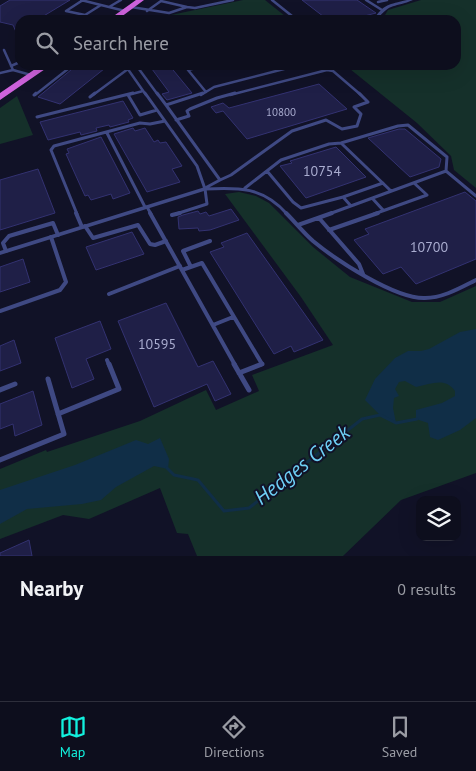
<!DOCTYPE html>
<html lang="en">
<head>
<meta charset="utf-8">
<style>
	:root { --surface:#0d0e1d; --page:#1b1c2a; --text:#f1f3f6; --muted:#9a9ca4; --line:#2d2e3b; --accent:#12f0dd }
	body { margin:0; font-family:"PT Sans",sans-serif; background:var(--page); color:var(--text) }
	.controls { position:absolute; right:15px; bottom:15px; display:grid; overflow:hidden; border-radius:10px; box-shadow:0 5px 20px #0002 }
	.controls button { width:45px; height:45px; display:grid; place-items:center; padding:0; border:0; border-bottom:1px solid var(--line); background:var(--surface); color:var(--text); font:25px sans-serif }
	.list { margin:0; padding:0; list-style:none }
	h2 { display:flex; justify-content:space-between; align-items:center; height:65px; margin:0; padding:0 20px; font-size:21px }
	h2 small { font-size:16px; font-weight:400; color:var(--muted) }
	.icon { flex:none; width:28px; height:28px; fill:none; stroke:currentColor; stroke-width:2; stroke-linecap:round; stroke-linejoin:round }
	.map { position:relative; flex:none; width:476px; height:556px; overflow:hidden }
	.search { position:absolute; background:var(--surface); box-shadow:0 5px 20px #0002; left:15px; right:15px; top:15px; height:55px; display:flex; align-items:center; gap:12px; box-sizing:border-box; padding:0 18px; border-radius:15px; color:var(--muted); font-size:19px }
	.sheet { height:145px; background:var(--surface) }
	nav { display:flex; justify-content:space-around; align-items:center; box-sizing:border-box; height:70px; border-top:1px solid var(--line); background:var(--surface); font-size:14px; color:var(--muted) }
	nav a { display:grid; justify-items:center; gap:2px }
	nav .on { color:var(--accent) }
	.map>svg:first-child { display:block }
	.green { fill:#15302a }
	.water { fill:#102e47 }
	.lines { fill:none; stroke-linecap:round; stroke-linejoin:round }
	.stream { stroke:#102e47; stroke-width:3 }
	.building { fill:#1f1f47; stroke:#333271 }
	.service-far3 { stroke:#3f4983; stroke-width:2.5 }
	.service-far2 { stroke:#3f4983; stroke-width:3 }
	.service-far1 { stroke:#3f4983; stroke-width:4 }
	.service { stroke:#3f4983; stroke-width:5 }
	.minor { fill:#3f4983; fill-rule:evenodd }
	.trunk { fill:#ce62dc; fill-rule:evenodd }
	.labels { text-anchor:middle; stroke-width:4; stroke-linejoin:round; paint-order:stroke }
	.far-number-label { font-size:11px; fill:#aaadd0 }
	.number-label { font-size:14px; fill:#aaadd0 }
	.near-water-label { font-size:21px; font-style:italic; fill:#6ed0f6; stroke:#111227 }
</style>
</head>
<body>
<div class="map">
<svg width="476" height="556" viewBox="0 0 476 556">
	<rect width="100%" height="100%" fill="#111227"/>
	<path class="green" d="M243 0H265L290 20H147Z
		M421 0H476V188L454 170 451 156 417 123 345 65H456V20H382L388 10Z
		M17 96 33 135 0 144V108Z
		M239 192 256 196 269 203 313 247 350 277 412 302H440L476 286V473L401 500 343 556H197L188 534 177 533 160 488 89 519 63 515 0 539V469L46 450 47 452 140 421 206 390 216 410 259 391 252 375 333 345 301 297 225 194Z"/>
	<path class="water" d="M476 329V418L460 430 438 440 430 437 428 423 416 419V410L442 403 455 396V391C445 377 432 384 416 387L405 381 399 382 395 389 399 396 394 398 393 408 396 423 380 415 365 400 375 379 395 358 408 351H421L429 349 460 332Z
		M160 438 169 459 168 469 154 466 116 487 101 500 82 504 27 509 0 524V490L75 465 136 440 148 444Z"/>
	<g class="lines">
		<path class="stream" d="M167 468 174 475 198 480 224 511 249 508 362 419 380 415 396 423 417 419"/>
	</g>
	<path class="building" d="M10 0H70L37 20H20V41L13 25 0 22V6Z
		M302 0H357L376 13 349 20H328Z
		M77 65H109L60 104 38 97Z
		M149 65H169L192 93 167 100 162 94 169 92Z
		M319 84 347 109 247 139 223 111 216 113 211 107 223 103 229 108Z
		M123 101 133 118 128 120 129 122 110 127 109 125 96 128 97 131 81 135 80 132 48 140 40 122Z
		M133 128 135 131 145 128 154 142 158 140 160 143 166 142 182 166 172 169 180 182 147 192 114 134Z
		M399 129H405L441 159 439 167 410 177 368 138Z
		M101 137 130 193 113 199 111 194 91 200 88 195 85 196 66 154 69 153 67 149Z
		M336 147 366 177 306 198 280 166 292 163 290 161Z
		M38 169 55 213 0 230V180Z
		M465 192 476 201V259L416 284 401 267 383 274 354 240 369 234 365 229Z
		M231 209 239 220 210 230 199 231 198 228 179 229 178 217 183 215 198 211 200 214 206 212 209 216Z
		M132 232 144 254 96 270 86 247Z
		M247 233 323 340 294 352 291 346 274 354 210 252 224 247 221 243Z
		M23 259 30 282 0 292V267Z
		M166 303 198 367 213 361 231 394 215 401 207 384 154 407 118 321Z
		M100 321 111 349 86 359 94 379 72 388 55 338Z
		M14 340 21 363 0 371V346Z
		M33 391 42 425 15 436 13 424 0 429V404Z
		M29 540 32 556H0V553Z"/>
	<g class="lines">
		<path class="service-far3" d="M81 0 125 11
			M83 0 66 11 85 15 101 5
			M272 0 297 20
			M366 0 382 10
			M378 2 387 0
			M109 7 121 0
			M131 7 169 13 187 7 195 8 233 0
			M147 11 161 1 187 7
			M4 50 13 70 31 75
			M125 65 146 95
			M136 65 158 95
			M11 66 20 62
			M0 73 13 70
			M206 92 188 70 208 65
			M35 95 73 65
			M93 95 128 69
			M128 95 143 91
			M201 95 214 87 284 69 282 65
			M230 95 327 70 333 71 361 95"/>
		<path class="service-far2" d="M145 93 197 166 205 189 207 204 176 214
			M157 93 166 105
			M203 93 166 105 220 180 207 187
			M34 95 36 93
			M128 95 140 115 157 110
			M90 97 95 93
			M37 117 133 93
			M176 120 189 116 187 111 190 109 217 98 235 93
			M107 133 145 207
			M341 143 391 191
			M267 171 293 202 301 208 343 197 351 206
			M220 180 231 175 292 131 326 120 342 129 357 126 361 114 354 107 368 102 359 93
			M245 188 281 160 329 144 341 143 398 126 408 125 447 157 446 171 476 196
			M205 189C239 187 263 187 287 214
			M343 197 383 183
			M372 198 383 210
			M147 207 151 214
			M77 214 51 150 54 146 140 123 150 124 165 121
			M329 214 446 171
			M374 214 427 195 414 183"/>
		<path class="service-far1" d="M76 213 82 227
			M150 213 235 365
			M286 213C295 222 303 232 313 241 336 260 395 299 425 298 443 298 460 288 476 280
			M172 215 180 213
			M319 218 359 264 363 274
			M298 225 332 213
			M85 226 93 238 138 225 150 244 155 245 166 241
			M329 230 378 213
			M6 251 3 243 9 236 53 223 58 235
			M191 267 183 251 210 241
			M182 270 202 263 262 364 260 365
			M109 294 180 266
			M0 311 60 290 66 282 51 237
			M213 325 233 317
			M107 360 109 365"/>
		<path class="service" d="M234 364 249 390
			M239 373 262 364
			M0 390 15 384
			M58 414 119 389 109 364
			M0 460 64 434 48 379"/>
		<path class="minor" d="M407 0H413C395 8 390 2 377 20H373C385 3 388 5 407 0Z
			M205 187 207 188 208 189 207 190 0 255V251Z"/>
		<path class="trunk" d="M136 0H144L117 20H108Z
			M41 65H51L0 100V93Z"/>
	</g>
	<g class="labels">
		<g class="far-number-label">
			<text x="281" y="116">10800</text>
		</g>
		<g class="number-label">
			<text x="322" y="176">10754</text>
			<text x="429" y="252">10700</text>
			<text x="157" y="349">10595</text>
		</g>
		<g class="near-water-label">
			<text transform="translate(302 465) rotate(-38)" y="7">Hedges Creek</text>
		</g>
	</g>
</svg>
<div class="controls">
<button><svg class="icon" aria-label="layers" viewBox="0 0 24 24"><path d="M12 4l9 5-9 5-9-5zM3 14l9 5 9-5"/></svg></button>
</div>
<div class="search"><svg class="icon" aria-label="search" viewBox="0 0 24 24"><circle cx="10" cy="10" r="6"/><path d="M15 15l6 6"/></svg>Search here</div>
</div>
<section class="sheet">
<h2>Nearby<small>0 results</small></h2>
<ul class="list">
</ul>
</section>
<nav>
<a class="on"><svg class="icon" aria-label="map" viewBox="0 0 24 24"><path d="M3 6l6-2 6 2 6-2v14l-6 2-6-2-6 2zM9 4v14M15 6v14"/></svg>Map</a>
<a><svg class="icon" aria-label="directions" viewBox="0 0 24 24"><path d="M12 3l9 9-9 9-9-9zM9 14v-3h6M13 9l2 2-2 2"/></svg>Directions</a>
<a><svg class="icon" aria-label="saved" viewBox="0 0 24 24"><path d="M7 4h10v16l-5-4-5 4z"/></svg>Saved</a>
</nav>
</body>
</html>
